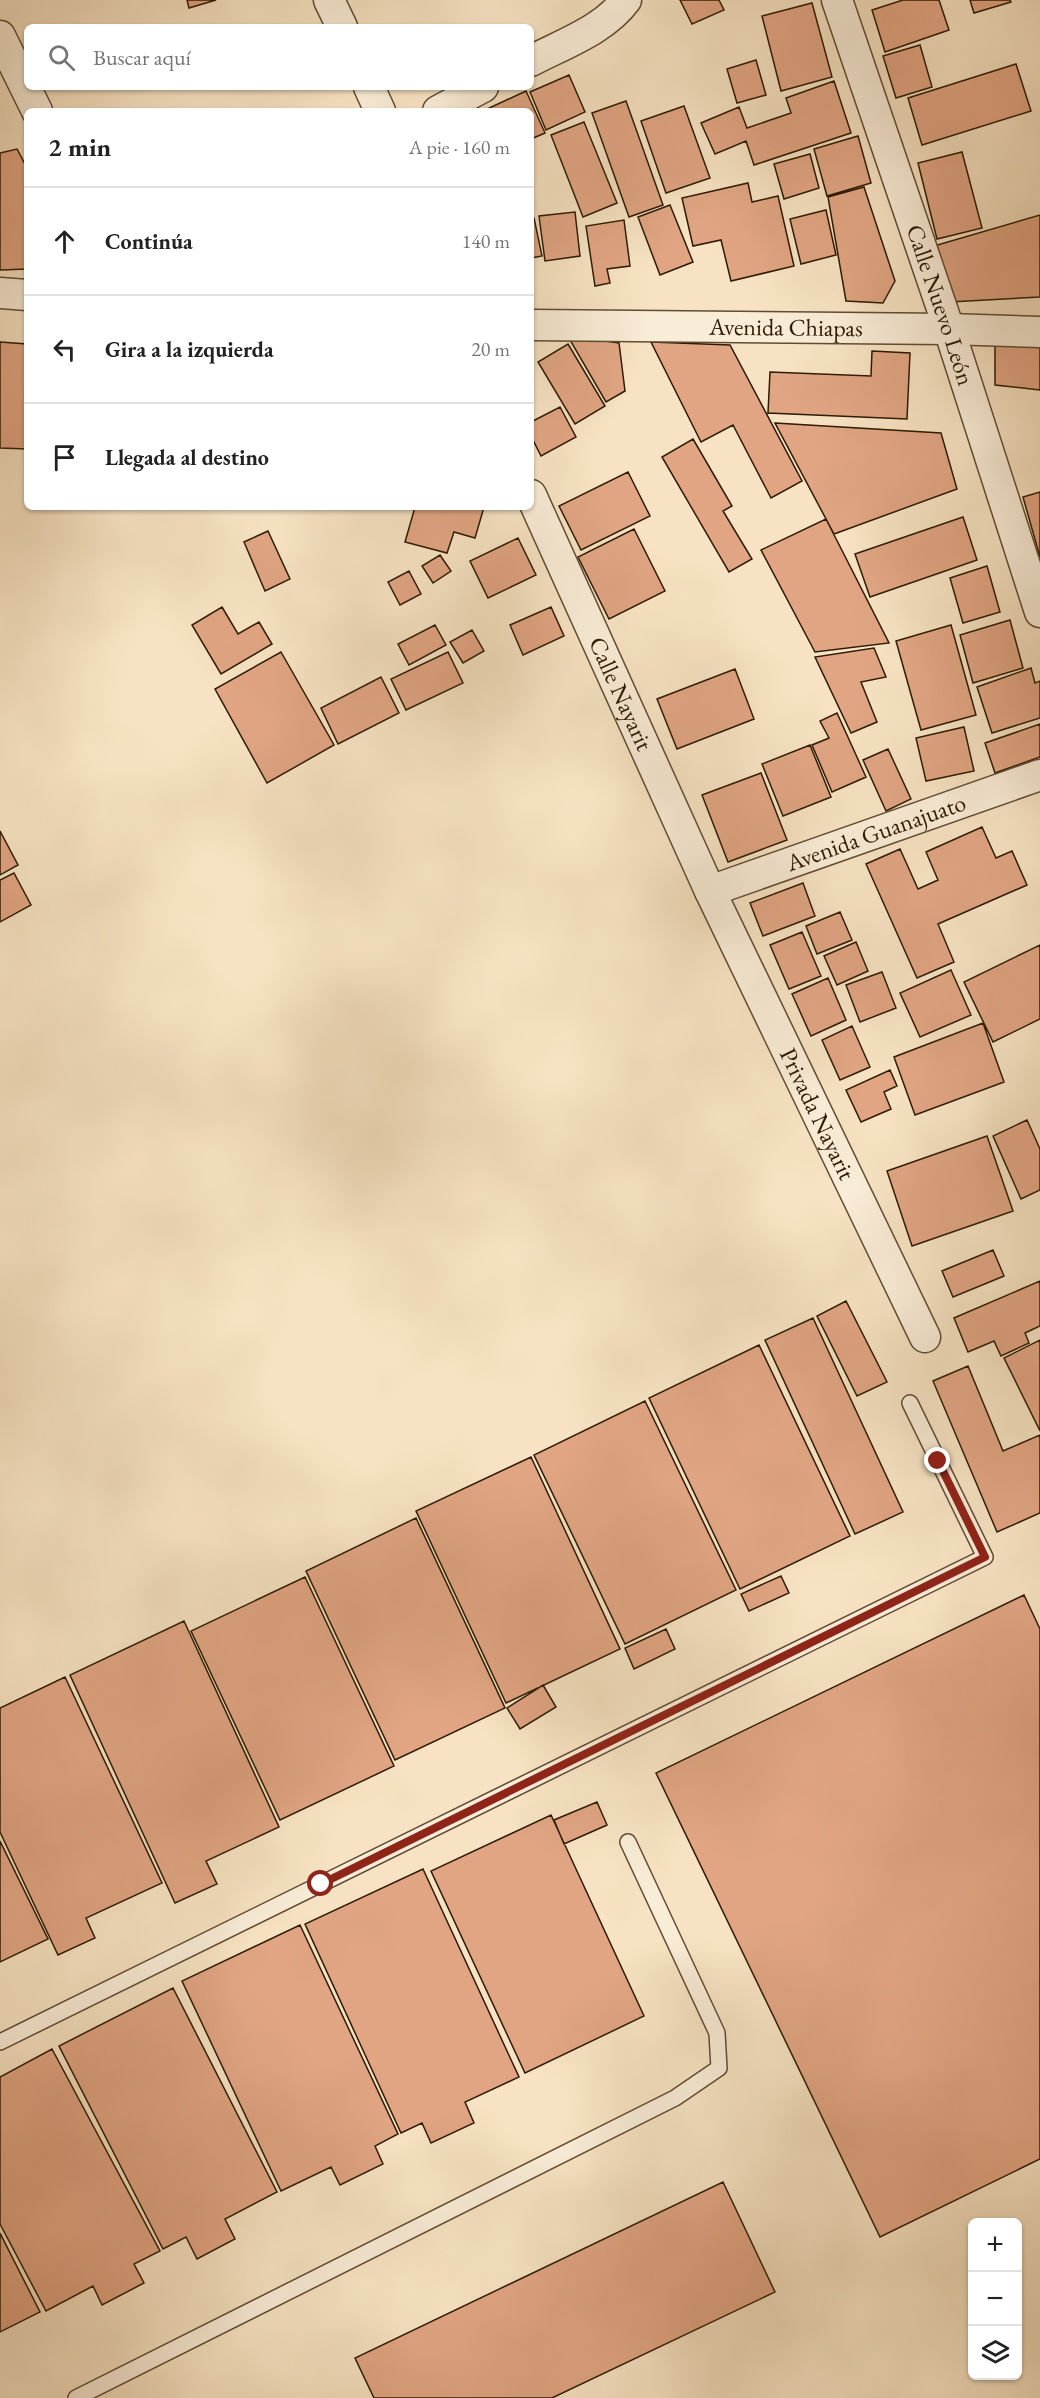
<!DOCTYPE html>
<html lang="es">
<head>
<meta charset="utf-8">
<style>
	:root { --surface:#fff; --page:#f2f2f2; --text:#222; --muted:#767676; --line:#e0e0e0 }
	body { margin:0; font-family:"EB Garamond",serif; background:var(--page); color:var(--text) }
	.controls { position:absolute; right:18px; bottom:18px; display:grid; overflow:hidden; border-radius:9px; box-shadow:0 2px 4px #0004 }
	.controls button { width:54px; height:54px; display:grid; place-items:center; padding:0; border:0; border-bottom:2px solid var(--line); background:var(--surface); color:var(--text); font:30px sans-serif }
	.stop { position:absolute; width:18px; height:18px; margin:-14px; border:4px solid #8f2418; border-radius:50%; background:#fff }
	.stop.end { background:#8f2418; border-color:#fff; box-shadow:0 2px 6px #0008 }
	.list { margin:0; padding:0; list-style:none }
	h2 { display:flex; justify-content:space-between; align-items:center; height:78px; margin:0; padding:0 24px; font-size:26px }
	h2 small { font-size:20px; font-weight:400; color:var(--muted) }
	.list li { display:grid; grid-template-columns:39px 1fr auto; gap:18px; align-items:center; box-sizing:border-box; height:108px; padding:0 24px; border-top:2px solid var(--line) }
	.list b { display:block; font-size:22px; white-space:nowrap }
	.list em { font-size:20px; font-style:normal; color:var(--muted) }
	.icon { flex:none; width:33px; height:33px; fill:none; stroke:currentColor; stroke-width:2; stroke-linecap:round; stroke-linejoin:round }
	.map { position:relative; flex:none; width:1040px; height:2398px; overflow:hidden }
	.search { position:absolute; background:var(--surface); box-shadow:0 2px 4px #0004; left:24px; top:24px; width:510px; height:66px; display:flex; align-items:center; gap:15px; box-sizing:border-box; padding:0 21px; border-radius:9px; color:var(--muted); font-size:22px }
	.panel { position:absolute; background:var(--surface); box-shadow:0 2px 4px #0004; left:24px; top:108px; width:510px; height:402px; border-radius:9px }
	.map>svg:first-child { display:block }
	.building { fill:#e1a583; stroke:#2c1a01; stroke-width:1.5 }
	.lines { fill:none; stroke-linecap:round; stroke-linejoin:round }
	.lane-casing { stroke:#5f4c32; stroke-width:18 }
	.street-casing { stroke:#5f4c32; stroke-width:33 }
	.lane { stroke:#faedd8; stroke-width:15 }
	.street { stroke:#faedd8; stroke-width:30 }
	.route { stroke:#8f2418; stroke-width:8 }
	.labels { text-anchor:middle; stroke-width:6; stroke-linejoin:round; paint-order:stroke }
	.street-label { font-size:24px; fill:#2c1a01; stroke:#faedd8 }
</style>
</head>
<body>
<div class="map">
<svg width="1040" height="2398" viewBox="0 0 1040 2398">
	<rect width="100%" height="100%" fill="#f7e3c3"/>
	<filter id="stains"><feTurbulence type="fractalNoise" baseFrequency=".00333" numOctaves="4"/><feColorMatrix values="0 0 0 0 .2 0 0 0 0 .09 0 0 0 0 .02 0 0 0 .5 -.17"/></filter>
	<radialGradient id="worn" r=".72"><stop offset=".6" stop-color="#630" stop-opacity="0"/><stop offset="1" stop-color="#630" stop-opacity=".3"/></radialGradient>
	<path class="building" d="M187 0H216L189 8Z
		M680 0H719L724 10 692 24Z
		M903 0H939L949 30 885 52 872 10Z
		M970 0H1010L1011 2 974 13Z
		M812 3 832 77 781 91 762 16Z
		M920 45 932 87 896 98 883 56Z
		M756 60 766 95 737 103 727 69Z
		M1016 64 1031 111 922 145 908 98Z
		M569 75 585 112 546 130 530 92Z
		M834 81 851 133 754 165 746 141 715 154 701 123 739 107 747 128 791 113 786 98Z
		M526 91 545 133 531 139V111L485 110Z
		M626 101 663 205 629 217 592 113Z
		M684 106 710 178 666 193 641 121Z
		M584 122 617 203 583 217 551 135Z
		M858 136 871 183 827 196 814 149Z
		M17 149 27 168V269L0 270V153Z
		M962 152 982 228 937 239 918 163Z
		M810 154 819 188 784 199 774 164Z
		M748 183 752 202 778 196 794 266 731 281 721 240 693 246 682 198Z
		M864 187 895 281 883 303 846 301 828 197Z
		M670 205 693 262 660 275 638 217Z
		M826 210 836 255 801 264 790 219Z
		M575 212 580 256 545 261 539 216Z
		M1040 215V297L950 302 934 246Z
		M531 218H534L542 256 531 258Z
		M624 220 630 266 607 269 610 283 595 286 586 226Z
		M581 337 619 343 625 391 606 402 570 340Z
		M0 342 27 344V449L0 448Z
		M651 342 730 345 802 481 771 498 733 425 701 442Z
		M568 344 605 406 575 424 538 362Z
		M995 345 1040 346V390L995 385Z
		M872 351 910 353 907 419 768 413 770 372 871 376Z
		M560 407 576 437 541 456 531 436V422Z
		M775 423 941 433 957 489 834 534Z
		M693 439 732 506 723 511 752 559 729 572 662 457Z
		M628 472 650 516 581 550 559 506Z
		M1040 492V557L1023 497Z
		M415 507H484L475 538 454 532 447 553 405 542Z
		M963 517 977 560 870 597 855 554Z
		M826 519 889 643 815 652 761 550Z
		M634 529 665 591 609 619 578 557Z
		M268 531 290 579 265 591 244 542Z
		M518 538 536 575 488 598 470 561Z
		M440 555 451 571 433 583 422 566Z
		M987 566 1000 612 963 623 950 578Z
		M409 571 421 594 400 605 388 582Z
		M222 607 238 634 259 622 272 644 221 674 192 625Z
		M551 607 564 636 523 655 510 625Z
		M1010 620 1023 668 973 683 960 635Z
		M435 625 446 645 409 665 398 644Z
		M951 625 976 715 921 730 896 641Z
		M472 630 484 651 463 663 450 642Z
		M874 648 886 677 861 682 877 722 851 733 815 657Z
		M281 652 334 745 267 783 215 689Z
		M448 652 463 683 406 710 391 679Z
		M1031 668 1035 683 1040 681V718L992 733 977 687Z
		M735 669 754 719 677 749 657 699Z
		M381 677 399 713 338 744 321 708Z
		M837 713 866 777 832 792 812 745 829 738 820 721Z
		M1040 724V757L995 773 985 743Z
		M964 727 974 771 926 781 916 738Z
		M810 745 831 797 783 816 762 764Z
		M888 749 911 799 886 811 863 760Z
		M761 773 787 840 728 862 702 795Z
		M982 827 996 858 1012 851 1027 885 938 924 954 962 917 978 866 864 900 849 918 889 938 880 926 852Z
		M0 831 18 865 0 875Z
		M14 873 31 905 0 922V880Z
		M803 883 815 916 763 936 750 903Z
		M840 912 852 940 817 954 806 926Z
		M802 932 821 976 789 989 770 945Z
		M856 942 868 971 837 985 824 956Z
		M1040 945V1019L993 1042 964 982Z
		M951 970 971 1015 920 1037 900 993Z
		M882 972 896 1008 860 1022 846 985Z
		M828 978 846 1020 811 1036 792 994Z
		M983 1023 1004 1082 915 1115 894 1057Z
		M852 1026 870 1067 840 1080 822 1040Z
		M890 1070 897 1086 884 1092 891 1109 861 1122 846 1090Z
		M1027 1120 1040 1149V1190L1021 1199 993 1136Z
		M987 1136 1013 1211 912 1246 887 1171Z
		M993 1250 1004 1276 953 1297 942 1271Z
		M1040 1281V1326L1025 1333 1029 1343 1001 1356 994 1341 968 1352 954 1318Z
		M846 1301 887 1382 857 1396 817 1316Z
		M813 1318 903 1512 855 1534 765 1340Z
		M1040 1340V1431L1004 1358Z
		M759 1345 850 1536 740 1589 649 1398Z
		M968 1366 1003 1451 1040 1435V1513L997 1532 933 1381Z
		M645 1401 736 1590 625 1644 534 1455Z
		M531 1457 620 1649 506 1703 416 1511Z
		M416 1518 505 1708 395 1760 306 1571Z
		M781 1576 789 1593 749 1611 741 1594Z
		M305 1577 394 1766 280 1820 191 1631Z
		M1024 1595 1040 1629V2159L880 2237 656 1773Z
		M184 1621 279 1827 206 1861 217 1884 175 1903 70 1675Z
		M666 1629 675 1649 634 1669 625 1648Z
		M65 1677 162 1883 86 1918 95 1938 58 1955 0 1832V1708Z
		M543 1685 556 1707 520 1729 507 1708Z
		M597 1802 607 1825 564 1844 554 1820Z
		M551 1815 644 2016 525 2073 431 1871Z
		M0 1841 48 1939 0 1962Z
		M423 1869 519 2077 465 2102 474 2123 431 2143 422 2123 401 2133 305 1924Z
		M300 1925 398 2134 375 2146 383 2164 340 2185 331 2167 281 2191 182 1981Z
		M173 1988 277 2192 225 2219 235 2239 197 2259 186 2237 163 2249 59 2046Z
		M52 2049 160 2251 134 2264 144 2283 102 2305 93 2286 46 2311 0 2224V2077Z
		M723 2182 775 2292 552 2398H374L355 2358Z
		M0 2233 40 2312 0 2332Z"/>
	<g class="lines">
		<defs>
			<path id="lane" d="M0 2042 985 1557 910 1403
				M76 2398 675 2098 719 2068 717 2033 628 1842"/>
			<g id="street">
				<path d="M329 0 342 27"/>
				<path id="s1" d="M837 0 949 329 1040 612"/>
				<path d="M0 36 37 111"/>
				<path d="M531 61C563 44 604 30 626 0"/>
				<path d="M369 87 380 111"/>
				<path d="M438 111 483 87"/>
				<path d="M0 293 27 295"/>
				<path id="s2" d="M531 325 949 329 1040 332"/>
				<path id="s3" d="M531 495 710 891 925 1337"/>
				<path id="s4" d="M710 891 1040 775"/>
			</g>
		</defs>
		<use href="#lane" class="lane-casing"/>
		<use href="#street" class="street-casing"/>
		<use href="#lane" class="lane"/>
		<use href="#street" class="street"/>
	</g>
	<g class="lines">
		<path class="route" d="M321 1884 985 1557 938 1461"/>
	</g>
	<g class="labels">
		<g class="street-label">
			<text dy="8" stroke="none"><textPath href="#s1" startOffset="322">Calle Nuevo León</textPath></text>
			<text dy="8" stroke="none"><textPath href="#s2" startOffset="255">Avenida Chiapas</textPath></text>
			<text dy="8" stroke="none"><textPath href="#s3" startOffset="218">Calle Nayarit</textPath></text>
			<text dy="8" stroke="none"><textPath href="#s4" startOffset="176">Avenida Guanajuato</textPath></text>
			<text dy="8" stroke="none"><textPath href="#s3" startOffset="682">Privada Nayarit</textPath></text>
		</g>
	</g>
	<rect width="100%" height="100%" filter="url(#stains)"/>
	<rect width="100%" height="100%" fill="url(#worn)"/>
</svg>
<div class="controls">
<button>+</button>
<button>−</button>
<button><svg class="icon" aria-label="layers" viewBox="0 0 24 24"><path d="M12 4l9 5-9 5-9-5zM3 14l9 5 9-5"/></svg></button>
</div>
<div class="stop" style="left:321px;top:1884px"></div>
<div class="stop end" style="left:938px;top:1461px"></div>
<div class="search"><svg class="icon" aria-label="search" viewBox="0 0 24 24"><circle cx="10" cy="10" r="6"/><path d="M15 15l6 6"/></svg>Buscar aquí</div>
<section class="panel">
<h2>2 min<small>A pie · 160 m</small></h2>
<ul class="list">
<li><svg class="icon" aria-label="ahead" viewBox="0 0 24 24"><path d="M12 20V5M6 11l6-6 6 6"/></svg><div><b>Continúa</b></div><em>140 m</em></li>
<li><svg class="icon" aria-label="left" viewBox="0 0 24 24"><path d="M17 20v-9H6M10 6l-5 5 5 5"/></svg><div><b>Gira a la izquierda</b></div><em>20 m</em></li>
<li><svg class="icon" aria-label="arrive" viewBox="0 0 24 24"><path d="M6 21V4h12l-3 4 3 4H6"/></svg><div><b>Llegada al destino</b></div></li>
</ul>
</section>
</div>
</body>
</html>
